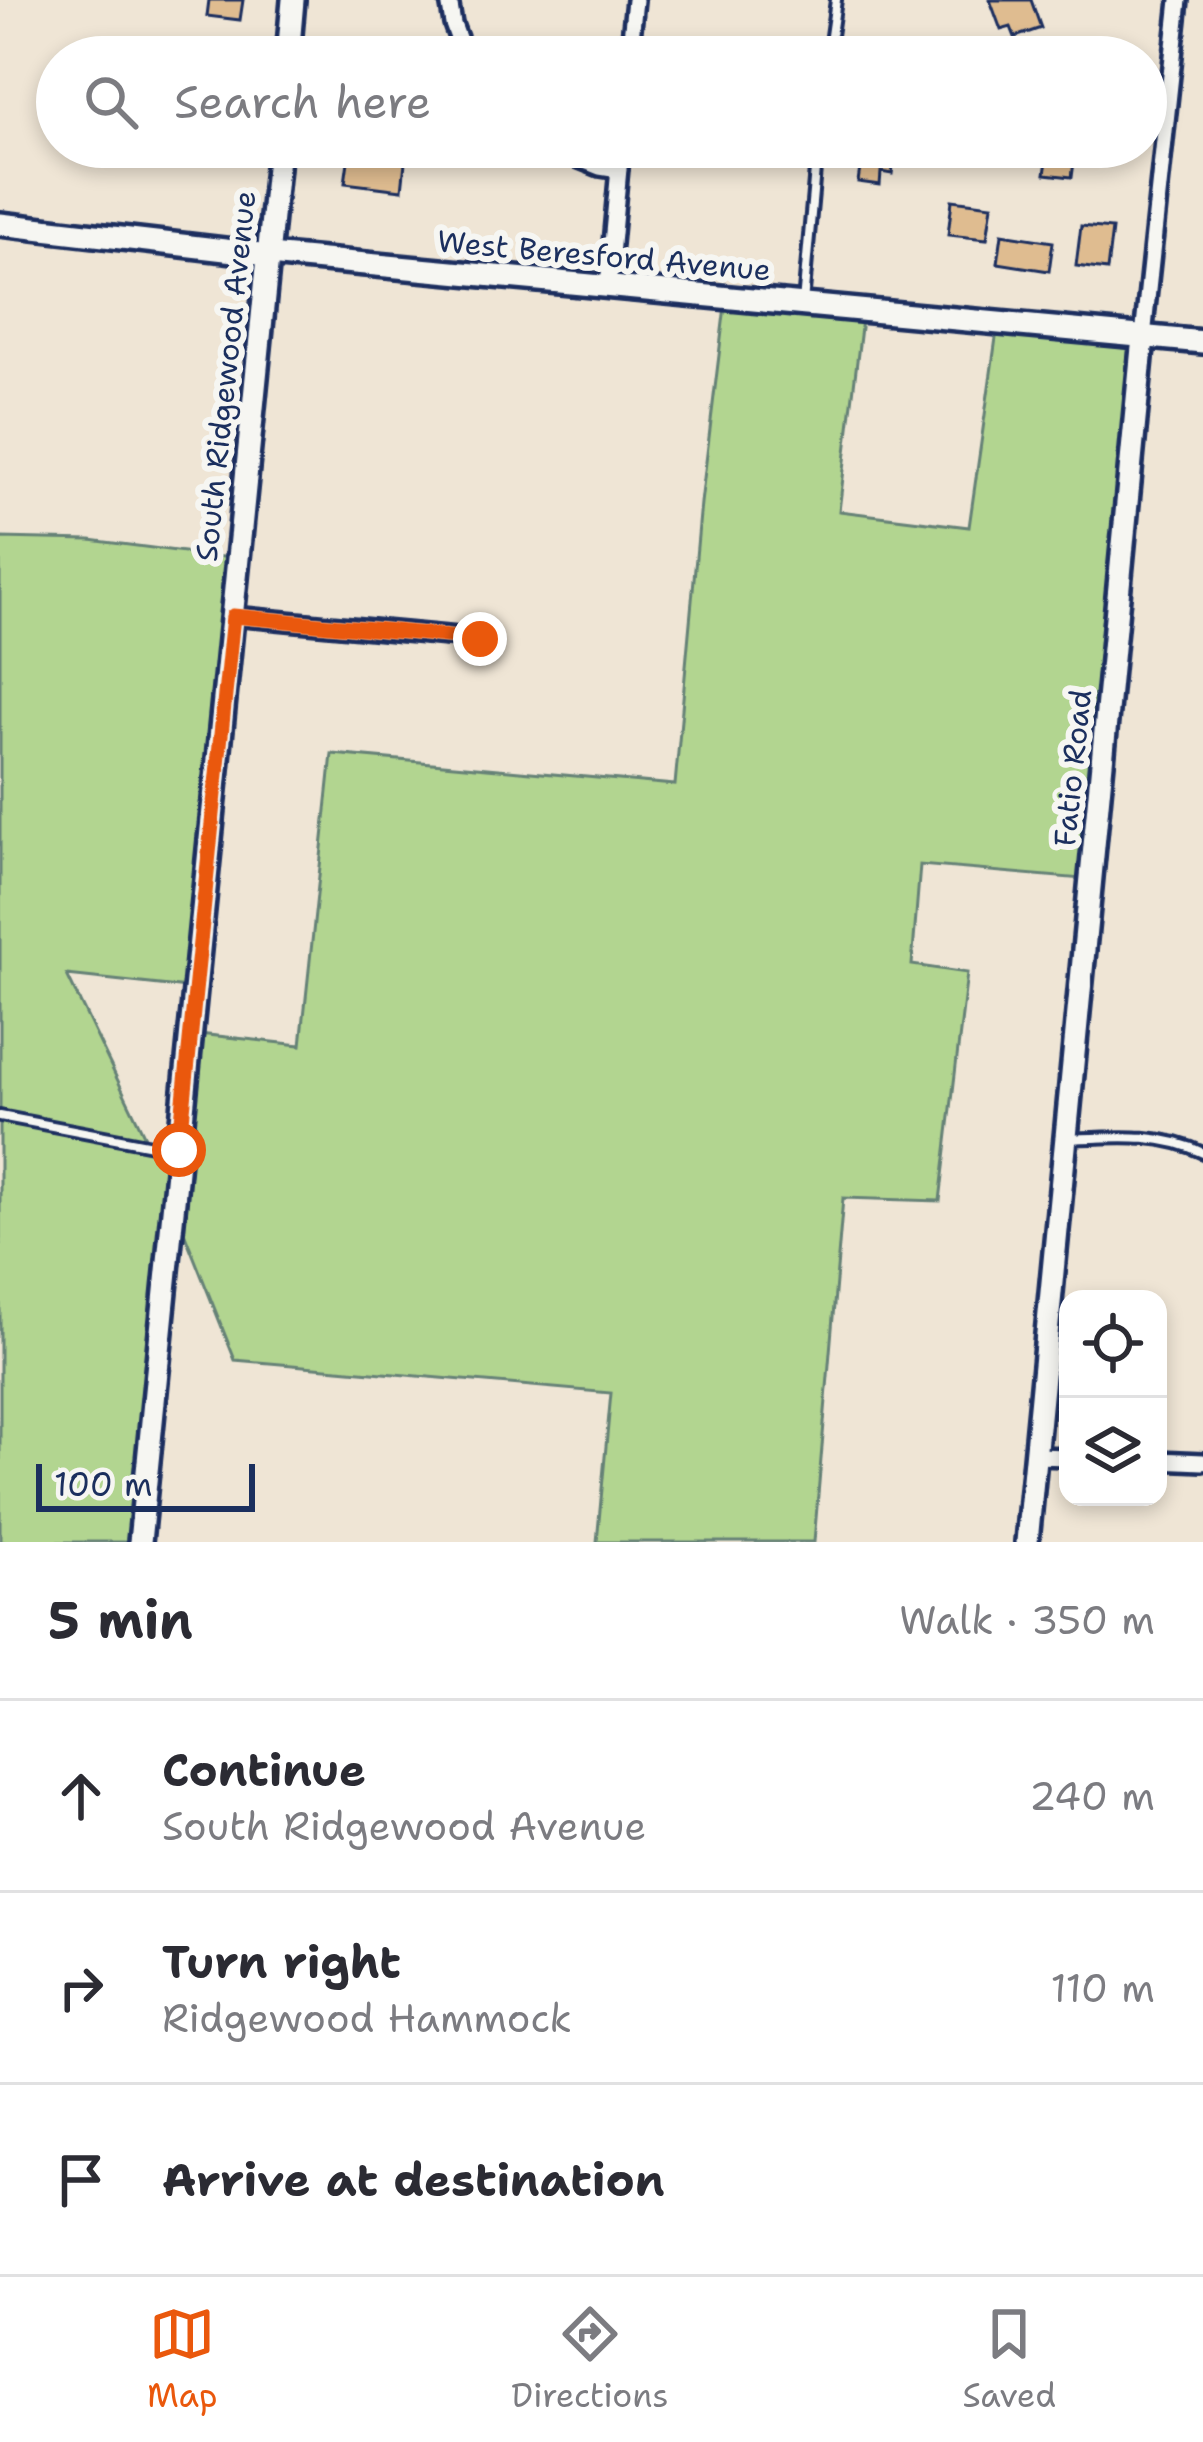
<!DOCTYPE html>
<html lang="en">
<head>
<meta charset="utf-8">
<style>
	:root { --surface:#fff; --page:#f7f7f7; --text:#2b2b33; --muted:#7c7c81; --line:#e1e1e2; --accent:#ea580c }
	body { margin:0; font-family:"Shantell Sans",sans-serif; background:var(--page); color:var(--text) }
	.controls { position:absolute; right:36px; bottom:36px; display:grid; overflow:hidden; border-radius:24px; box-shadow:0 6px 18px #0003 }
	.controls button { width:108px; height:108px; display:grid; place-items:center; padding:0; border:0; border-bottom:3px solid var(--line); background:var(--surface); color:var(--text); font:60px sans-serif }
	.scale { position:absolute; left:36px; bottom:30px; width:219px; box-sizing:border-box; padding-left:12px; border:6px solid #1b2f5e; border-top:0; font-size:33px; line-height:42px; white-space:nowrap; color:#1b2f5e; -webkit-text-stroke:9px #f6f6f2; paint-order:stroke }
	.stop { position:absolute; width:36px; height:36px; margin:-27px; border:9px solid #ea580c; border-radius:50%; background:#fff }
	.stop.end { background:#ea580c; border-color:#fff; box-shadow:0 3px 12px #0008 }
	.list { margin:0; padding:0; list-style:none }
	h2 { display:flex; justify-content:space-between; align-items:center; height:156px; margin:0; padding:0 48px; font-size:51px }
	h2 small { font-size:39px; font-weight:400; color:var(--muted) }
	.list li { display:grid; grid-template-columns:78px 1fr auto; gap:36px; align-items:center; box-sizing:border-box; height:192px; padding:0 48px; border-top:3px solid var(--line) }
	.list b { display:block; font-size:45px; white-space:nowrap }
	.list p { margin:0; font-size:39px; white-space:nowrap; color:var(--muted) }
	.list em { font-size:39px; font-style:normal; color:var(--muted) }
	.icon { flex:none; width:66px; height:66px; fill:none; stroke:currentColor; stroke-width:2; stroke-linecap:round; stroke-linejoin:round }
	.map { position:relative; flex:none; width:1203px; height:1542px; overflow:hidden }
	.search { position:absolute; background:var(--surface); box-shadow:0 6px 18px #0003; left:36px; right:36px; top:36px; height:132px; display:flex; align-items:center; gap:30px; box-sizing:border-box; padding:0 42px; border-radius:66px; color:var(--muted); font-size:45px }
	.sheet { height:732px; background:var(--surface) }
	nav { display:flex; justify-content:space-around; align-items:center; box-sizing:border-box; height:168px; border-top:3px solid var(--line); background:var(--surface); font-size:33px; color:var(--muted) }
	nav a { display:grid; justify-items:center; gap:6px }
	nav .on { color:var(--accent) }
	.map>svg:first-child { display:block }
	.green { fill:#b2d590; stroke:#668277; stroke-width:3 }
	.building { fill:#dfbc90; stroke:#1b2f5e; stroke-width:3 }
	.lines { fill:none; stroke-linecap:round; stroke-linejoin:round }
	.lane-casing { stroke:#1b2f5e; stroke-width:16 }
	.street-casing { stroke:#1b2f5e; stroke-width:24 }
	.secondary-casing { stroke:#1b2f5e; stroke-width:30 }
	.lane { stroke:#f6f6f2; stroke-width:8 }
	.street { stroke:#f6f6f2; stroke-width:15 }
	.secondary { stroke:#f6f6f2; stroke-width:21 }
	.route { stroke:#ea580c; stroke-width:15 }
	.labels { text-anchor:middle; stroke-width:12; stroke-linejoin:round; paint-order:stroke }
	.street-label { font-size:30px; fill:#1b2f5e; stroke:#f6f6f2 }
</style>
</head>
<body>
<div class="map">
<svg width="1203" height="1542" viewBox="0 0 1203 1542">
	<rect width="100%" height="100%" fill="#efe5d5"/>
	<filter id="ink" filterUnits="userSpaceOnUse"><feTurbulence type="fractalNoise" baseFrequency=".00833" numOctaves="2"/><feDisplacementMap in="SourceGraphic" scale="24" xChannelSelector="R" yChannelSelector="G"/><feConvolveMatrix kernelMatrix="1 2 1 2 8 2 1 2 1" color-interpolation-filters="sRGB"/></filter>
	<g filter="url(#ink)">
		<path class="green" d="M725 306 862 319 839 511 969 527 997 331 1130 345 1082 879 920 865 912 965 967 973 940 1201 843 1198 814 1542H597L611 1393 235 1360 180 1222 198 1034 301 1045 332 754 675 785 701 503Z
			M0 538 90 540 231 558 188 988 67 975 146 1139 172 1143 133 1542H0Z"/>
		<path class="building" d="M209 0H243L240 20 207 16Z
			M990 0H1031L1041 28 1015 37 1011 27 1001 30Z
			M350 147 406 153 402 190 345 183Z
			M863 147H896L892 174 881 172 880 185 858 182Z
			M1049 147H1076L1072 177 1045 174Z
			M952 200 992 205 987 239 948 235Z
			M1081 226 1112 229 1107 270 1076 266Z
			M1002 234 1053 242 1049 271 998 263Z"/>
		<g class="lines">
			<defs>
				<path id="lane" d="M828 57 836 0
					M803 303 817 147
					M0 1116 178 1150
					M1068 1139C1114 1137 1160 1132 1203 1153"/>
				<path id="street" d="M449 0 453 24 465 57
					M629 57 635 0
					M550 147 600 167 619 170
					M608 287 621 147
					M1143 337 1179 0
					M233 616 480 639
					M1036 1456 1068 1457
					M1158 1460 1203 1462"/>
				<path id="secondary" d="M288 57 293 0
					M0 224 269 255 1203 342
					M140 1542 279 147
					M1027 1542 1143 337"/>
			</defs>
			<use href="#lane" class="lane-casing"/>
			<use href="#street" class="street-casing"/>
			<use href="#secondary" class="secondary-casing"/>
			<use href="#lane" class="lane"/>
			<use href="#street" class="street"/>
			<use href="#secondary" class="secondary"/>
		</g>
	</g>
	<g class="lines" filter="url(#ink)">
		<path class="route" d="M179 1150 233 616 480 639"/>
	</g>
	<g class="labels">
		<g class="street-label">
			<text transform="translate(604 256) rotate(5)" y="10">West Beresford Avenue</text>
			<text transform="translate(226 376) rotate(-84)" y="10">South Ridgewood Avenue</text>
			<text transform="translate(1073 768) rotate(-84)" y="10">Fatio Road</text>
		</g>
	</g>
</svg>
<div class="controls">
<button><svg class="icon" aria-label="locate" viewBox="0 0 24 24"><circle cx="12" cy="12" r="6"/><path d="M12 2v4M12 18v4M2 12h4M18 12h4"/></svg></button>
<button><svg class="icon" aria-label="layers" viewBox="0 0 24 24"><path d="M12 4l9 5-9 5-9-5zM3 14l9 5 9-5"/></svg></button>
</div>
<div class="scale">100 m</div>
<div class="stop" style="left:179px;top:1150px"></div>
<div class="stop end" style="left:480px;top:639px"></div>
<div class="search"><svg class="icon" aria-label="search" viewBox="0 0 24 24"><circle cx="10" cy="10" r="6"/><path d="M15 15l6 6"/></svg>Search here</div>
</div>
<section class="sheet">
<h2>5 min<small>Walk · 350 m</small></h2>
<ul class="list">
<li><svg class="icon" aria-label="ahead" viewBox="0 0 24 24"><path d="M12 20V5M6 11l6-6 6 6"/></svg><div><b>Continue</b><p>South Ridgewood Avenue</p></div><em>240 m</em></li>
<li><svg class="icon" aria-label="right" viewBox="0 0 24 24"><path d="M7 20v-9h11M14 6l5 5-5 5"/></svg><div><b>Turn right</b><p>Ridgewood Hammock</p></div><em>110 m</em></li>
<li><svg class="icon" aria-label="arrive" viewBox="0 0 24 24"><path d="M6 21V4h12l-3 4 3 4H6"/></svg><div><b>Arrive at destination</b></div></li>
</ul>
</section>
<nav>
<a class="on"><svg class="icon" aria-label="map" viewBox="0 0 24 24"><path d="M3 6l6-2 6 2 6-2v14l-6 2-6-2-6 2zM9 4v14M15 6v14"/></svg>Map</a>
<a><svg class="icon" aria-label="directions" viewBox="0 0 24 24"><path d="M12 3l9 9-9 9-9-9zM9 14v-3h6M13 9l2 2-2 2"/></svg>Directions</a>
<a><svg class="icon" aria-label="saved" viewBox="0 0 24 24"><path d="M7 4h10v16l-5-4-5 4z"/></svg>Saved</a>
</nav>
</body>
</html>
